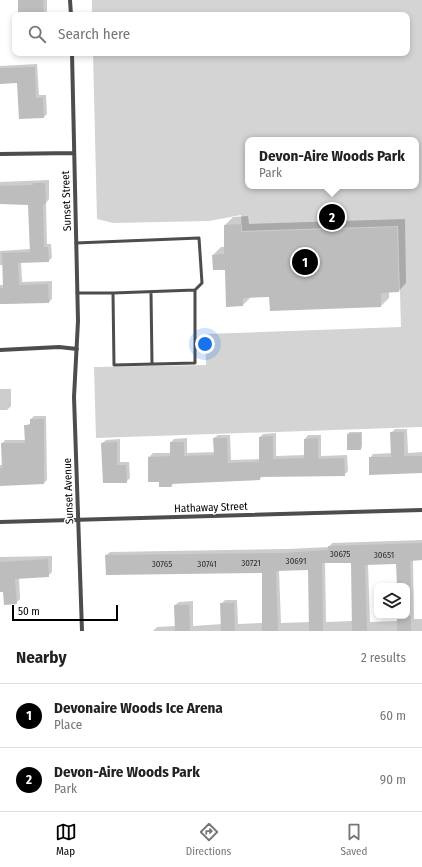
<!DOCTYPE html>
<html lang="en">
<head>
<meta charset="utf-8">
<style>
	:root { --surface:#fff; --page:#f2f2f2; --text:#222; --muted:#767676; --line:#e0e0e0; --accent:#000 }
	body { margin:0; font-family:"Fira Sans Condensed",sans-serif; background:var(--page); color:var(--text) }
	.controls { position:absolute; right:12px; bottom:12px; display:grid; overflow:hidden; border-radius:8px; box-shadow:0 2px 6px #0003 }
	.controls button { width:36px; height:36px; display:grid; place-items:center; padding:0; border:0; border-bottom:1px solid var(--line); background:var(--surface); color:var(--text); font:20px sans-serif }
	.scale { position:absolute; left:12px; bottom:10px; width:106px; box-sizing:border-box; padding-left:4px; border:2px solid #000; border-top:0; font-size:11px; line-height:14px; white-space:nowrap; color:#000; -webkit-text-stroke:3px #fff; paint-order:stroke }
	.you { position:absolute; left:205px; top:344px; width:14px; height:14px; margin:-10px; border:3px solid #fff; border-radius:50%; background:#1a73e8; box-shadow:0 0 0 6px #1a73e833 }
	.badge { display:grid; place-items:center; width:26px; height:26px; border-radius:50%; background:var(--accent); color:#fff; font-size:13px; font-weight:700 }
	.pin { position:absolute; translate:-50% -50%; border:2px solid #fff; box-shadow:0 1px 4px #0006 }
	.popup { position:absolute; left:245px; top:137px; width:174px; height:52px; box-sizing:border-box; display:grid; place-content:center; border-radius:8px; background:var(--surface); filter:drop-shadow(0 1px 3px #0005); font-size:13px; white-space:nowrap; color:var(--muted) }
	.popup b { font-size:15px; color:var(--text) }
	.popup::after { content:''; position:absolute; left:50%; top:100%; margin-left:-8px; border:8px solid transparent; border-top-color:var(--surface) }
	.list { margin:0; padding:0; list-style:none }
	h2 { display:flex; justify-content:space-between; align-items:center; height:52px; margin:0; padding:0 16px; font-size:17px }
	h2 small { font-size:13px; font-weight:400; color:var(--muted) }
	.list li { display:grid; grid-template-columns:26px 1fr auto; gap:12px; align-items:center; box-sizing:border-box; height:64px; padding:0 16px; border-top:1px solid var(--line) }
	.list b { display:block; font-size:15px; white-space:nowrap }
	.list p { margin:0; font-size:13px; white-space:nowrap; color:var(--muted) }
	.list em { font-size:13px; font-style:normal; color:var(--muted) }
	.icon { flex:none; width:22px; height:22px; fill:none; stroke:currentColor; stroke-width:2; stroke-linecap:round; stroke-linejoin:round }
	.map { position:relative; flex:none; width:422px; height:631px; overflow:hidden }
	.search { position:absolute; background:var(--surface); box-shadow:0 2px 6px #0003; left:12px; right:12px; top:12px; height:44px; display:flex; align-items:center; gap:10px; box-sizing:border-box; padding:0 14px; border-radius:8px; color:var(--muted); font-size:15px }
	.sheet { height:180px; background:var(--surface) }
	nav { display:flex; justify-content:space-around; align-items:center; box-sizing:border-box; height:56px; border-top:1px solid var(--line); background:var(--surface); font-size:11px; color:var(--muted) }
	nav a { display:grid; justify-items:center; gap:2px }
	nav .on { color:var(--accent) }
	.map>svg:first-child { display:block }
	.green { fill:#d4d4d4; fill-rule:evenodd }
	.shadow { fill:#0003; fill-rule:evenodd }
	.building { fill:#bdbdbd }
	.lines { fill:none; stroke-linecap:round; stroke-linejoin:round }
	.lane { stroke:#4d4d4d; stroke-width:3 }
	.street { stroke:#4d4d4d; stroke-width:4 }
	.labels { text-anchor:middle; stroke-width:3; stroke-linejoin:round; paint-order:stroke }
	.number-label { font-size:9px; fill:#2f2f2f }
	.street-label { font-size:11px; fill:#000; stroke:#fff }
</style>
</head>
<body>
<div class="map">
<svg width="422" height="631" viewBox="0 0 422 631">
	<rect width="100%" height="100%" fill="#fff"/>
	<path class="green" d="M92 0H422V427L96 438 94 367 206 365 205 334 401 327 398 226 242 231 241 215 209 221 113 223 97 219 93 53H407V15H92ZM248 140H416V186H248Z"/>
	<path class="shadow" d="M19 0H47V13L46 15H19Z
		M26 53H43L41 55 26 56Z
		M37 64 39 95H46L47 114 44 117 18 82 0 83V66Z
		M49 180V199L46 203 47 244H51L52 258 48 261 21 262 22 282 52 281V299L49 302 0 304V285H4L3 265H0V251L30 249 29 204 0 203V182Z
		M248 216 249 224 405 219 406 283 398 292H389V298L381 306 270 296 251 297 243 305 226 269 213 255 221 247H225V225L233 217Z
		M0 389H11V406L7 410H0Z
		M34 416H46L47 480 44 483 0 484V465H3L2 444 5 440H26L25 426 31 423V419Z
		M395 429H407L408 453 422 452V472L370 458 373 454 392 453 391 433Z
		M349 432H362V447L360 449 348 434Z
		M276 433V456L305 455V439L308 435H321V456L347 455 348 471 344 475 262 476 260 479 174 483 171 486 160 481 149 457 153 453H171V442L174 439 187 438V453L215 452 214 438 218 435H230L231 460 260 459V437L263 434Z
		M120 439V462H129L130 478 126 482 102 443 106 440Z
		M422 540V559L413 560 414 619H422V631H153L157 627 176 626 175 605 179 602 193 601V626L222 624 221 604 225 600H237L238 624 263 623V572L106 555 110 552 288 549 329 547 332 543ZM325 562H352V621L326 622ZM397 563V586H407V616H398V621L370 622 368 564ZM309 569 310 622 281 623 279 570Z
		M52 556V572L48 576 19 577 20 599 16 603 4 591H0V557Z"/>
	<path class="building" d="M18 0H43L44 15H18Z
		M35 67 36 98H43L44 118 19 119 17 83 0 84V68Z
		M33 183H45L46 204H43L44 247H48L49 262 18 263 19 285 48 284 49 303 0 304V288H3L2 253 30 252 28 205 0 204V186L33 185Z
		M241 224V232L397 227 399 292 381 293V307L270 311 269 297 243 298V306L226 307 225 270H213L212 255 224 254V225Z
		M30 419H44V484L0 486V468H2L1 443H25L24 425H30Z
		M390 432H404V456H422V473L369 475V457H391Z
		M361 433V450H347V434Z
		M273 436V459L304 458V439L318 438V459L344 458 345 476 260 477V480L171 484 172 487H159V482H148V457L170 456V442H184V456L214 455 213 438H227L228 463 259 462V437Z
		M117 442V465H126L127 483H103L101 443Z
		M422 543V560L410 561 411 586H397L396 564 365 565 367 631H352L351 563H322L323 631H309L308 570 276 571 278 631H262V573L106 575 105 555 284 553 328 550V546Z
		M48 559 49 577 15 579 17 604 4 605 3 592H0V562Z
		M220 603H234L235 631H221Z
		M174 605H189L190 631H175Z
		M397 616H411V631H397Z"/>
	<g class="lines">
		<path class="lane" d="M76 243 199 238 202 283 195 290
			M151 292 152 364
			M77 293H113L195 290V363L114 365 113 293"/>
		<path class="street" d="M70 0 71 15
			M72 53 78 321 74 397 82 631
			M0 154 74 153
			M0 350 59 347 77 349
			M0 522 422 510"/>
	</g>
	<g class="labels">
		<g class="number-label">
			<text x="340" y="557">30675</text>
			<text x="384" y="558">30651</text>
			<text x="296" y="564">30691</text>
			<text x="251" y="566">30721</text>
			<text x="162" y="567">30765</text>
			<text x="207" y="567">30741</text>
		</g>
		<g class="street-label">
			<text transform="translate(66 201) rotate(-92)" y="4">Sunset Street</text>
			<text transform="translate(68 491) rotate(-92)" y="4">Sunset Avenue</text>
			<text transform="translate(211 507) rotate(-2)" y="4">Hathaway Street</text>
		</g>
	</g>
</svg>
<div class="controls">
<button><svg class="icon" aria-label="layers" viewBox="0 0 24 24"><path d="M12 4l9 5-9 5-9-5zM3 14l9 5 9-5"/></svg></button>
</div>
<div class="scale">50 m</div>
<div class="you"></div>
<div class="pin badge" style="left:305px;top:262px">1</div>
<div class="pin badge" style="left:332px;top:217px">2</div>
<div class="popup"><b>Devon-Aire Woods Park</b>Park</div>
<div class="search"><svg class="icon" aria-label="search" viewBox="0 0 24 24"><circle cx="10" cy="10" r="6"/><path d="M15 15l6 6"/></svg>Search here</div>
</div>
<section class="sheet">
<h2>Nearby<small>2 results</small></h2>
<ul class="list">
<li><span class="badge">1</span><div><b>Devonaire Woods Ice Arena</b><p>Place</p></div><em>60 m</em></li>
<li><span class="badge">2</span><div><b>Devon-Aire Woods Park</b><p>Park</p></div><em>90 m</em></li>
</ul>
</section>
<nav>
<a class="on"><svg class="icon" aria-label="map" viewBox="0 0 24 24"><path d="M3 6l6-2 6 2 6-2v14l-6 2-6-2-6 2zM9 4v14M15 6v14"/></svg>Map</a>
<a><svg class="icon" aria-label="directions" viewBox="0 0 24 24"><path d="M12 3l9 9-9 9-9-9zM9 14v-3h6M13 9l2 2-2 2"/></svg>Directions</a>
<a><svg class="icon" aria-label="saved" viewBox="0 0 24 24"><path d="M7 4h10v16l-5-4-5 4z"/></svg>Saved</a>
</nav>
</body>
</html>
